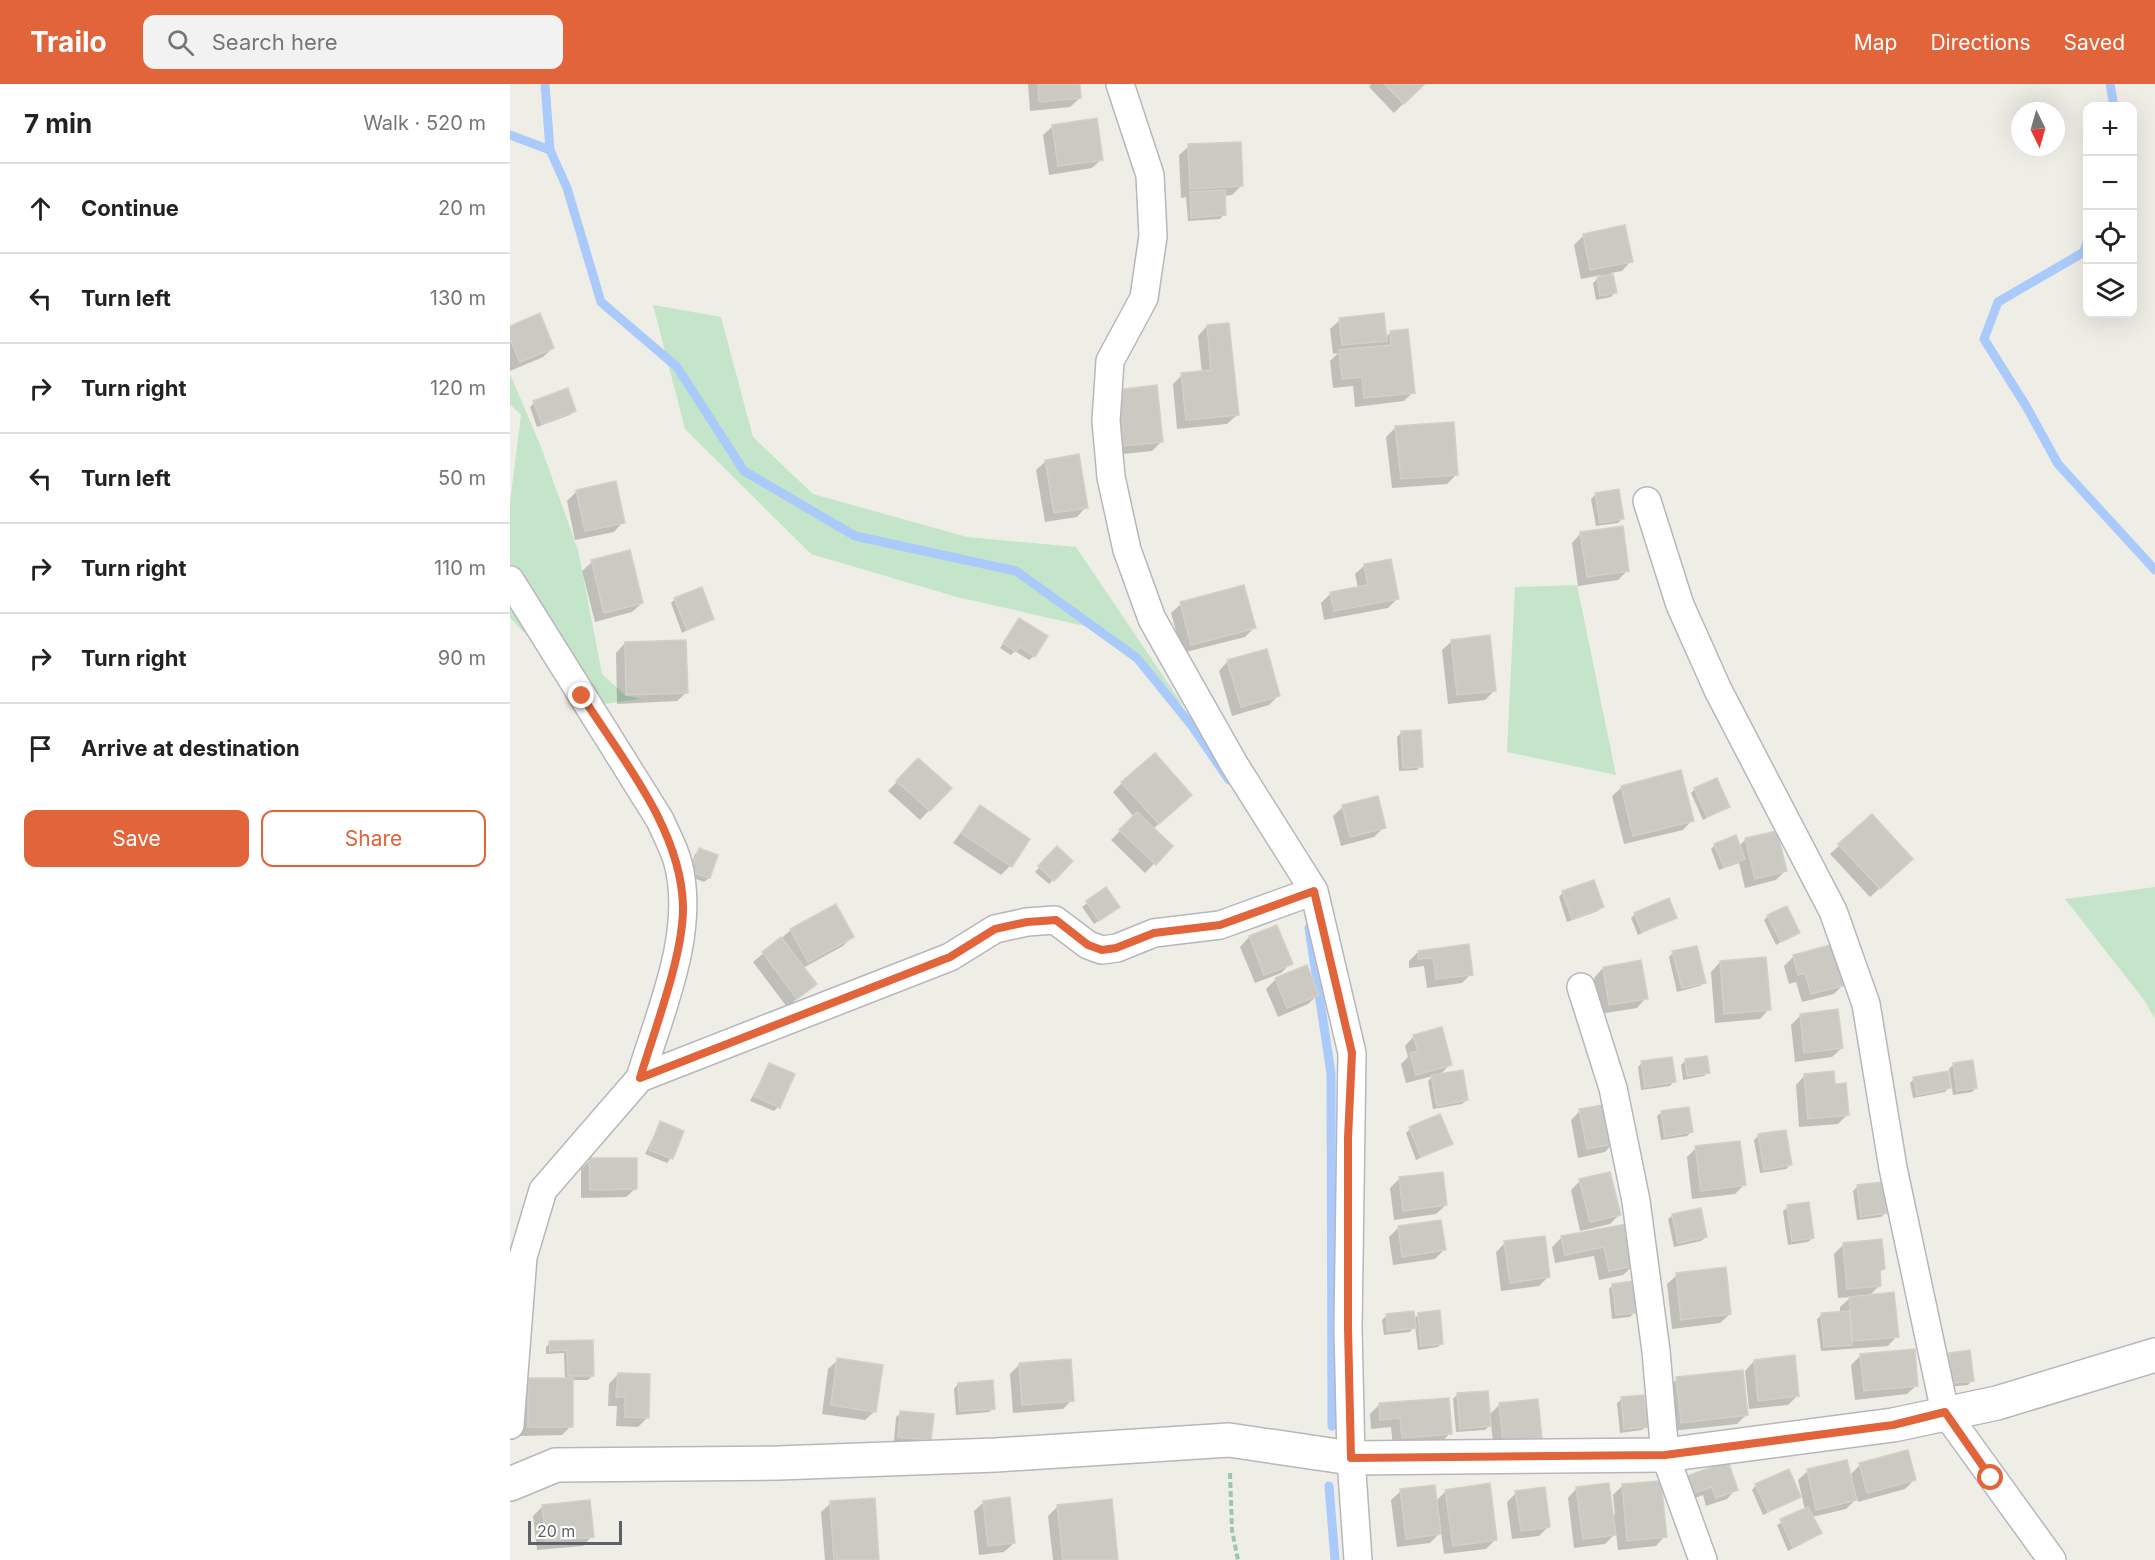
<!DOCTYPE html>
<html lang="en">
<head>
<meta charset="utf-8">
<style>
	:root { --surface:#fff; --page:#f2f2f2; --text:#222; --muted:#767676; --line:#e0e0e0; --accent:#e1643a }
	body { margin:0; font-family:Inter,sans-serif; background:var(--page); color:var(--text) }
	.controls { position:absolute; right:18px; top:18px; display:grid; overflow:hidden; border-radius:12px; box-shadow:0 6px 24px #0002 }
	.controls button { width:54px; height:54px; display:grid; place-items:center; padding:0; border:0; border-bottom:2px solid var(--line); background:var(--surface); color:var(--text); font:30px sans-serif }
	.compass { position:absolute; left:1501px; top:18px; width:54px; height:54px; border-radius:50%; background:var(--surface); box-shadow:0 6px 24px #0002; rotate:175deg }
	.scale { position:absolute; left:18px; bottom:15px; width:94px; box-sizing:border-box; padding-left:6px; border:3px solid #5d6065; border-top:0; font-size:16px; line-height:21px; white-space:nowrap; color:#5d6065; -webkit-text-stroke:4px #fff; paint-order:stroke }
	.stop { position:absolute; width:18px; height:18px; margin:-14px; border:4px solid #e1643a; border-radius:50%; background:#fff }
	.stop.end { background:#e1643a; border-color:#fff; box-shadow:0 2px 6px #0008 }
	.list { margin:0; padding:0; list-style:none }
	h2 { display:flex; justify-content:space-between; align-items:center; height:78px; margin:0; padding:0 24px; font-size:26px }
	h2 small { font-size:20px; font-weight:400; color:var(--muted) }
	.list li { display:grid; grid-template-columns:39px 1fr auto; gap:18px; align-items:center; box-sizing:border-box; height:90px; padding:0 24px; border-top:2px solid var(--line) }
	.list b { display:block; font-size:22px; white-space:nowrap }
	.list em { font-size:20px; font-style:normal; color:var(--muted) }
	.actions { display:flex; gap:12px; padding:18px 24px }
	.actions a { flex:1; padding:14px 0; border:2px solid var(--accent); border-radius:12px; text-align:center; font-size:21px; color:var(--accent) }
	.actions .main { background:var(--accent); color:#fff }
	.icon { flex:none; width:33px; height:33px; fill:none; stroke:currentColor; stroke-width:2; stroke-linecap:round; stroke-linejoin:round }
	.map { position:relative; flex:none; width:1645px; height:1476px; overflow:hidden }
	header { display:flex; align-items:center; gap:36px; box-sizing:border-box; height:84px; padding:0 30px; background:var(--accent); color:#fff }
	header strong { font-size:28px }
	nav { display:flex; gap:33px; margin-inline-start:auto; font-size:21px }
	.search { width:420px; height:54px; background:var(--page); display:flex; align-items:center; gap:15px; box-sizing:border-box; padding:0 21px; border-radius:12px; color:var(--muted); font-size:22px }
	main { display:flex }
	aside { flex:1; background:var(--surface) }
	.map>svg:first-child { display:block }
	.green { fill:#c4e5c9 }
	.shadow { fill:#0003 }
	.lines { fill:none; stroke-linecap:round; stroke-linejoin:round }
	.stream { stroke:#aacafb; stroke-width:9 }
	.building { fill:#cac9c2; stroke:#d3d1c4; stroke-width:1.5 }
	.minor-casing { stroke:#b6b7bc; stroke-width:30 }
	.tertiary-casing { stroke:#b6b7bc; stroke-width:36 }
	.path { stroke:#9ec5b0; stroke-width:4; stroke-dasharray:6 3; stroke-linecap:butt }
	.minor { stroke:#fff; stroke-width:27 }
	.tertiary { stroke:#fff; stroke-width:33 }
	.route { stroke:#e1643a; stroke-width:8 }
</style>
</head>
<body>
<header>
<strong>Trailo</strong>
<div class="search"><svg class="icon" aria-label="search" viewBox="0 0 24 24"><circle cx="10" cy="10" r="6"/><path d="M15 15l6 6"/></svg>Search here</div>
<nav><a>Map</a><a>Directions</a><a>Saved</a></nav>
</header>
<main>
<aside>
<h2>7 min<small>Walk · 520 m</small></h2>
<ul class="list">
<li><svg class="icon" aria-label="ahead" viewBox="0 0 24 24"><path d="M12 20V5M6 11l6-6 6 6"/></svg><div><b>Continue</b></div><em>20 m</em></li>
<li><svg class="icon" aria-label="left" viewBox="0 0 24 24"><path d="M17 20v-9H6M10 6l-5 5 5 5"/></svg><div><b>Turn left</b></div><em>130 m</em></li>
<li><svg class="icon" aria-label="right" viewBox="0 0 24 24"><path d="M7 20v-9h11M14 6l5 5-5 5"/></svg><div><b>Turn right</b></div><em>120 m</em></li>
<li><svg class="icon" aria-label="left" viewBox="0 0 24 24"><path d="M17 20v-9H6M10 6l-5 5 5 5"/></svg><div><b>Turn left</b></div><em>50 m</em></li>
<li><svg class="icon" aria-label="right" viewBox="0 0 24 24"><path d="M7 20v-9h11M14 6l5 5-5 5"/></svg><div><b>Turn right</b></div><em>110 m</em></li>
<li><svg class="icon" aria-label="right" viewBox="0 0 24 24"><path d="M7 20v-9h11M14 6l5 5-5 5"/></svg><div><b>Turn right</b></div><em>90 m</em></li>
<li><svg class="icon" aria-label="arrive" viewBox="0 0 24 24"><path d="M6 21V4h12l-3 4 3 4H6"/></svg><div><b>Arrive at destination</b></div></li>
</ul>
<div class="actions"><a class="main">Save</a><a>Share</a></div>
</aside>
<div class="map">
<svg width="1645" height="1476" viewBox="0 0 1645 1476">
	<rect width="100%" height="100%" fill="#efeee6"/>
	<path class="green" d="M143 221 211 233 243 353 303 410 457 453 566 463 674 623 588 545 447 513 301 470 175 345Z
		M0 290 31 363 68 466 92 590 115 611 130 615 86 621 0 534V419L11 331 0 320Z
		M1067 501 1106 691 997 668 1005 503Z
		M1645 803V935L1634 916 1555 815Z"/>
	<path class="shadow" d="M518 0H569L570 14 560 23 520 27Z
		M861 0H913L884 29 859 3Z
		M543 42 592 75 582 84 539 91 533 51Z
		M679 62 731 102 722 111 713 112 714 130 710 135 678 137 676 113 671 114 669 71Z
		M1074 151 1121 177 1112 187 1101 189 1105 208 1101 213 1086 216 1083 199 1091 191 1071 195 1064 161Z
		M830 236 875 254 881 248 903 308 894 317 845 323 843 302 823 304 820 277 828 269 823 270 820 245Z
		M697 242 727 331 717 340 667 345 663 300 672 291 692 289 688 252Z
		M0 243 43 264 33 273 0 287Z
		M597 317 652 357 642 367 603 371Z
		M24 319 65 326 60 331 27 343 20 323Z
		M886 343 946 391 937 400 882 404 876 353Z
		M536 377 576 423 567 433 535 438 526 386Z
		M67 407 113 438 104 448 65 456 57 417Z
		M1086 410 1113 434 1108 439 1086 442 1081 415Z
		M1071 449 1118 486 1108 496 1068 502 1062 459Z
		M82 478 132 519 122 528 85 538 72 487Z
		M855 481 887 515 878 524 814 536 811 519 821 509 848 504 845 490Z
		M165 515 202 534 172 549 161 519Z
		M671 520 744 544 735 553 672 569 661 529Z
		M505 540 524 572 519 576 505 567 501 571 490 564Z
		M942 557 984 607 975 616 938 620 932 566Z
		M115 559 177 608 167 617 107 620 106 569Z
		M718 577 768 612 759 621 722 632 709 587Z
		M891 649 911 682 907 686 889 687 887 653Z
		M408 676 440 704 410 736 378 707Z
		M612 699 671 720 643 745 661 762 635 789 601 756 624 733 603 708Z
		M1112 703 1182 736 1173 746 1114 760 1102 712Z
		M1185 705 1218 723 1193 736 1181 709Z
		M470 723 500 782 491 791 443 759Z
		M833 723 874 743 864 753 831 762 823 732Z
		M1266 749 1275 787 1266 796 1235 804 1229 779 1209 786 1201 765 1205 761 1229 762 1235 756Z
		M1330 761 1392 784 1360 813 1320 770Z
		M547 764 561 777 539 800 525 788Z
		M189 766 199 794 194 798 178 792 185 770Z
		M596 805 603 827 584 840 572 823Z
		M1053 808 1092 823 1088 827 1057 838 1049 813Z
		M1125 830 1166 833 1128 851 1121 834Z
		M1258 832 1289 848 1266 861 1254 836Z
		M281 846 343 852 333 862 293 884 305 900 277 923 243 878Z
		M739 853 781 879 771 889 745 899 730 863Z
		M958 862 961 890 952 899 917 904 914 882 899 884V877L908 868Z
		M1163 869 1194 898 1190 902 1167 908 1159 873Z
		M1284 872 1334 900 1324 910 1292 918 1286 898 1279 900 1274 882Z
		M1210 878 1259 925 1250 935 1205 939 1201 888Z
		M1093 884 1136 914 1127 924 1090 930 1084 894Z
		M766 895 808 911 798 920 768 933 756 905Z
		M1290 932 1332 964 1322 973 1285 978 1281 941Z
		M904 952 940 980 929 992 957 1016 952 1020 923 1025 918 997 923 992 896 999 891 980 898 973 895 962Z
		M1176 976 1198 988 1194 992 1173 996 1171 981Z
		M1132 979 1164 997 1160 1002 1131 1006 1128 983Z
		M1444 980 1466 1004 1462 1008 1443 1011 1439 985Z
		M259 981 268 1023 264 1027 240 1017Z
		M1295 991 1324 1002 1337 1031 1328 1040 1289 1043 1286 1001Z
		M1404 995 1439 1003 1435 1008 1403 1014 1400 999Z
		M1070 1027 1104 1058 1095 1068 1068 1074 1061 1036Z
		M1152 1028 1182 1047 1177 1052 1151 1056 1147 1032Z
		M150 1039 161 1074 157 1079 135 1070Z
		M900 1045 941 1060 906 1076 896 1049Z
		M1248 1052 1280 1081 1276 1085 1250 1089 1244 1056Z
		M1186 1064 1234 1101 1225 1110 1182 1115 1177 1073Z
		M80 1076 126 1104 116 1113 71 1114V1085Z
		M889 1095 936 1121 926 1130 884 1136 880 1104Z
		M1070 1097 1109 1131 1100 1140 1070 1147 1061 1106Z
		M1347 1103 1376 1129 1371 1133 1347 1136 1343 1107Z
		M1278 1123 1303 1154 1298 1158 1278 1161 1273 1127Z
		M1163 1131 1196 1153 1191 1157 1164 1163 1158 1135Z
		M1114 1141 1123 1182 1113 1191 1089 1196 1084 1172 1045 1179 1042 1163 1052 1153Z
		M888 1144 934 1166 925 1175 883 1181 879 1153Z
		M995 1159 1038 1193 1029 1202 991 1207 986 1168Z
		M1333 1161 1373 1185 1368 1189 1369 1202 1359 1212 1387 1252 1378 1262 1311 1267 1307 1235 1312 1231 1330 1229V1223L1341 1213 1328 1214 1324 1170Z
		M1167 1191 1220 1230 1210 1239 1162 1245 1157 1200Z
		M1103 1201 1125 1228 1120 1233 1102 1235 1099 1205Z
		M909 1230 932 1259 928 1263 908 1266 905 1242 900 1248 874 1251 872 1236 876 1232 903 1236Z
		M82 1257 83 1291 78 1296H61V1342L52 1351 10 1352V1305L19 1295H55L54 1269 36 1270V1263L40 1259Z
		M1439 1270 1462 1296 1458 1301 1438 1303 1435 1275Z
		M1351 1271 1407 1301 1397 1310 1345 1316 1341 1281Z
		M328 1276 365 1327 355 1336 312 1330 318 1285Z
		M1244 1277 1288 1311 1278 1321 1239 1325 1235 1287Z
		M509 1281 562 1316 553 1325 503 1329 500 1290Z
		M108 1290 137 1334 128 1343 106 1342 107 1322H98L99 1300Z
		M1167 1295 1236 1331 1227 1340 1162 1347 1158 1304Z
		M448 1300 484 1324 479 1328 446 1331 444 1305Z
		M947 1311 979 1331 990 1320 1030 1353 1021 1363 984 1367 981 1340 975 1346 946 1348 943 1315Z
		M1112 1315 1137 1342 1132 1346 1110 1349 1107 1319Z
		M869 1321 940 1349 931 1359 883 1363 881 1343 861 1345 860 1330Z
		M391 1329 420 1356 415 1360 384 1357 386 1333Z
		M1350 1381 1405 1395 1395 1405 1348 1418 1347 1414 1336 1425 1302 1433 1310 1449 1278 1467 1267 1441 1295 1426 1288 1396 1298 1387 1340 1391Z
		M1169 1396 1226 1405 1217 1415 1196 1422 1193 1411 1166 1421Z
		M1246 1401 1289 1413 1253 1431 1242 1406Z
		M1112 1402 1155 1452 1146 1462 1108 1466 1106 1449 1095 1460 1064 1464 1058 1414 1067 1404 1105 1431 1103 1411Z
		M891 1407 925 1418 936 1407 986 1455 976 1465 934 1470 931 1448 920 1459 887 1463 881 1416Z
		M1006 1409 1039 1442 1029 1452 1002 1455 997 1418Z
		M474 1418 504 1459 494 1468 469 1471 464 1427Z
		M321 1419 368 1476H315L311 1428Z
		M33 1422 82 1452 73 1462 27 1466 23 1432Z
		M547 1423 606 1476H543L538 1432Z"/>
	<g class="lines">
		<path class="stream" d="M35 0 40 66
			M1600 0 1604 22
			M0 51 40 66 57 104 91 218 167 283 234 387 345 452 506 487 627 574 682 642 719 696
			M1578 155 1574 168 1488 218 1474 255 1516 322 1548 380 1645 486
			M799 844 821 989 822 1342
			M819 1402 825 1476"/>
	</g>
	<path class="building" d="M528 0H570L571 14 529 18Z
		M874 0H915L894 20Z
		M587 34 593 76 548 82 542 41Z
		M731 58 733 102 680 105 678 60Z
		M715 106 716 131 681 134 680 108Z
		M1115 141 1123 178 1080 186 1073 150Z
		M1103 190 1107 209 1090 212 1087 193Z
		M30 229 44 264 10 278 0 255V242Z
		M874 229 877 257 832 261 829 234Z
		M719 239 729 331 676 336 671 289 701 286 697 241Z
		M898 245 905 309 854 314 852 293 832 295 829 266 881 261 880 247Z
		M647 301 653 358 612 362 606 306Z
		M58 304 66 327 32 340 23 317Z
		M944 338 948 391 891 395 885 342Z
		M569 370 578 424 544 429 535 376Z
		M106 397 115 439 75 447 66 406Z
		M1109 405 1114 435 1090 439 1085 409Z
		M1113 442 1119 487 1077 493 1070 448Z
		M120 466 133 519 94 529 81 476Z
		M881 475 889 515 824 527 820 508 858 501 854 480Z
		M734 501 746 544 681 561 670 518Z
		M192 503 204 535 177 546 164 514Z
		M509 534 538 552 525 573 510 563 506 568 493 559Z
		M980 551 986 607 947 611 941 556Z
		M176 556 178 609 116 611 115 558Z
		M757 565 770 612 731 623 717 576Z
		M911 646 913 683 893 684 891 647Z
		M645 669 682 711 649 740 611 698Z
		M408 674 442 704 420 727 386 697Z
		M1171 686 1184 737 1123 752 1111 702Z
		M1207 694 1220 723 1197 733 1184 704Z
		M868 712 876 744 840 753 832 721Z
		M470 721 520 755 502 783 451 749Z
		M627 728 663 762 646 781 609 746Z
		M1362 730 1403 775 1370 805 1328 760Z
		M1267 747 1277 787 1245 795 1235 754Z
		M1226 751 1235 775 1214 783 1204 760Z
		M547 762 563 777 544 797 528 782Z
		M189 764 208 771 200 794 181 788Z
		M1084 796 1094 823 1062 835 1052 807Z
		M596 803 610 823 589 837 576 817Z
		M1159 814 1167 834 1132 848 1124 829Z
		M326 820 344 853 298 878 280 845Z
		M1277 822 1290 849 1271 858 1257 831Z
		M767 841 783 880 754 891 739 852Z
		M271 853 307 900 287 915 252 868Z
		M959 860 963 891 926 895 923 874 908 875V867Z
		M1324 860 1336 901 1301 910 1295 889 1288 891 1283 871Z
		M1187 862 1196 899 1172 904 1162 867Z
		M1256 873 1261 926 1214 930 1210 877Z
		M1131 876 1138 915 1099 921 1093 883Z
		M797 881 809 911 777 924 765 894Z
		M1328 925 1333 964 1294 969 1290 930Z
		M932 943 942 981 906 991 900 969 908 967 903 951Z
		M1197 972 1200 989 1177 992 1175 975Z
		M1162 973 1166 998 1135 1003 1131 977Z
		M1463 976 1467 1004 1447 1007 1443 979Z
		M259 979 285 990 270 1024 244 1012Z
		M953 986 958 1016 927 1022 921 991Z
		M1324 987 1325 1000 1336 999 1339 1031 1298 1035 1294 990Z
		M1438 987 1441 1004 1407 1011 1403 993Z
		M1098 1020 1106 1059 1077 1065 1069 1025Z
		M1179 1023 1183 1048 1155 1053 1151 1027Z
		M930 1030 943 1060 911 1073 899 1043Z
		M150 1037 174 1047 163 1075 139 1066Z
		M1276 1046 1282 1081 1254 1086 1248 1050Z
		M1230 1057 1236 1101 1191 1107 1185 1062Z
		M79 1074H127V1105L80 1106Z
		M933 1088 937 1121 893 1127 889 1093Z
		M1100 1088 1111 1131 1080 1138 1069 1095Z
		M1373 1098 1377 1129 1351 1133 1347 1101Z
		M1299 1118 1304 1154 1282 1157 1277 1121Z
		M1191 1124 1197 1153 1168 1159 1162 1130Z
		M931 1136 936 1166 892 1173 888 1142Z
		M1116 1140 1124 1182 1099 1187 1094 1163 1055 1171 1051 1152Z
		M1035 1152 1040 1193 1000 1199 994 1157Z
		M1372 1155 1375 1185 1370 1186 1371 1202 1337 1205 1333 1159Z
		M1216 1183 1221 1230 1171 1236 1166 1189Z
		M1123 1197 1126 1229 1106 1231 1102 1200Z
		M1384 1208 1389 1253 1343 1257 1339 1213Z
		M930 1226 933 1260 911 1262 908 1229Z
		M904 1227 906 1244 878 1247 876 1230Z
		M1339 1227 1342 1261 1314 1263 1311 1229Z
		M83 1256 84 1292H58L57 1266 40 1267 39 1257Z
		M1405 1265 1408 1302 1354 1307 1350 1270Z
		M1460 1266 1464 1297 1442 1299 1439 1269Z
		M1285 1271 1289 1312 1248 1317 1244 1276Z
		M327 1274 373 1281 366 1328 321 1321Z
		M561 1275 564 1317 512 1321 509 1279Z
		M1233 1286 1238 1331 1171 1339 1166 1293Z
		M108 1289 140 1290 139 1334 115 1333V1313H106Z
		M18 1294H63V1343H18Z
		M483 1296 485 1325 450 1327 448 1299Z
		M978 1307 981 1342 950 1345 947 1309Z
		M1134 1311 1138 1343 1114 1345 1111 1313Z
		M939 1314 942 1350 892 1354 890 1334 870 1336 869 1319Z
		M1028 1315 1032 1354 993 1358 989 1319Z
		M390 1327 424 1330 421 1356 388 1353Z
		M1398 1366 1406 1396 1357 1409 1349 1379Z
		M1337 1376 1347 1416 1306 1426 1297 1385Z
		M1218 1377 1228 1406 1206 1414 1202 1403 1175 1412 1169 1395Z
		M1279 1385 1291 1413 1258 1428 1245 1400Z
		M1151 1397 1157 1453 1117 1457 1112 1400Z
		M980 1399 987 1456 943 1462 935 1406Z
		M1099 1399 1106 1451 1073 1455 1066 1403Z
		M925 1401 931 1450 896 1455 890 1405Z
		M1035 1403 1040 1443 1011 1447 1005 1407Z
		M500 1413 505 1459 478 1462 473 1417Z
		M365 1414 369 1476H324L320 1417Z
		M602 1415 608 1476H553L547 1421Z
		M80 1416 84 1453 36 1457 32 1421Z
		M1298 1423 1312 1449 1283 1464 1270 1435Z"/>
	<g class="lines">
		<defs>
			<path id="minor" d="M610 0 640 91 643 152 634 214 600 277 596 337 601 393 617 466 642 535 724 680 804 807 842 969 838 1244 841 1374 848 1476
				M1137 417 1170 521 1208 606 1323 827 1356 920 1383 1084 1435 1328 1542 1476
				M0 496 150 736C156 750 164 764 168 779 186 849 150 928 130 994
				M1071 903 1103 1004 1126 1117 1146 1267 1155 1371 1193 1476
				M0 1341 13 1173 33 1106 130 994 440 873 485 845 517 838 545 836 578 861 592 866 607 864 644 849 710 841 804 807"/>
			<path id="tertiary" d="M0 1400 46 1381 268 1379 486 1371 719 1356 841 1374 1155 1371 1383 1341 1487 1319 1645 1271"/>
		</defs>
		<use href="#minor" class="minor-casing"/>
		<use href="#tertiary" class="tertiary-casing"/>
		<path class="path" d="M720 1389 722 1446 728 1476"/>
		<use href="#minor" class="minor"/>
		<use href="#tertiary" class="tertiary"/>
	</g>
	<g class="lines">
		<path class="route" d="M72 612C112 675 171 745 173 822 174 870 144 947 130 994L440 873 485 845 517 838 546 836 578 861 592 866 606 864 644 849 710 841 804 807 842 969 838 1054V1244L841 1374 1155 1371 1383 1341 1435 1328 1481 1394"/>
	</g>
</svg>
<div class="controls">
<button>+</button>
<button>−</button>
<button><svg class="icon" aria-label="locate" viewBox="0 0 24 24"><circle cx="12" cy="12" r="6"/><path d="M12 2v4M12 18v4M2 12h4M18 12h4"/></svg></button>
<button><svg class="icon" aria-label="layers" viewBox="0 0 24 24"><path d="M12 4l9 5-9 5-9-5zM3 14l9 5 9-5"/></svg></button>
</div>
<svg class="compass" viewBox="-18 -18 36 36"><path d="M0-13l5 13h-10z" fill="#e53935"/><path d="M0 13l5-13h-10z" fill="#767676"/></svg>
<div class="scale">20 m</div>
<div class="stop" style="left:1481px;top:1394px"></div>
<div class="stop end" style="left:72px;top:612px"></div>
</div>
</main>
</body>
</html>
